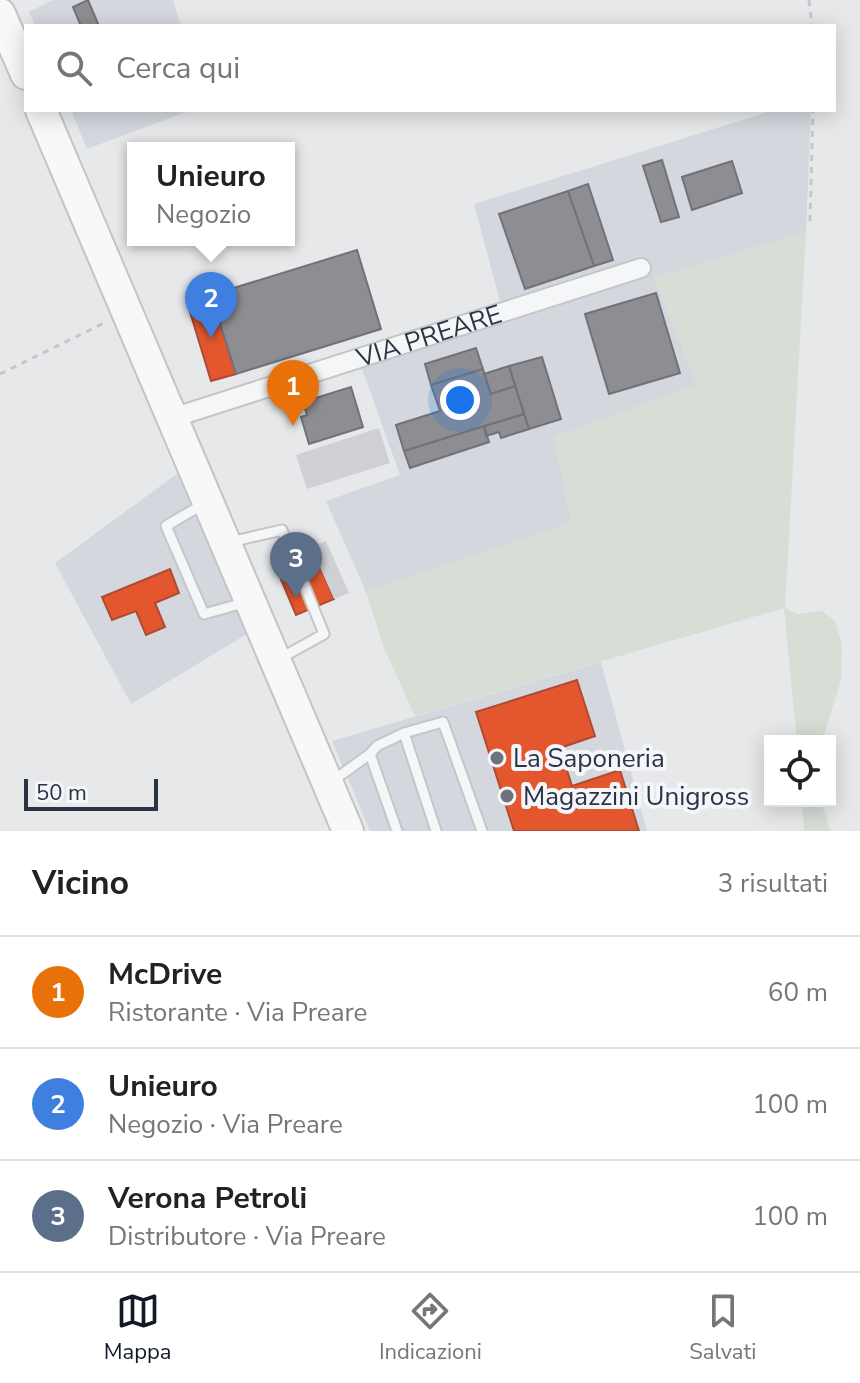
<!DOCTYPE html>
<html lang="it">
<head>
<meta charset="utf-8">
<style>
	:root { --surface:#fff; --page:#f2f2f2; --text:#222; --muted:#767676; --line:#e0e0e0; --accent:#111827 }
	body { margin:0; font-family:"Nunito Sans",sans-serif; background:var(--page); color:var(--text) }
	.controls { position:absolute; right:24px; bottom:24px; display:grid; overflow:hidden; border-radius:0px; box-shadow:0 4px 20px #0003 }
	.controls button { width:72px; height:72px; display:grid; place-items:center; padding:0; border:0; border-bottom:2px solid var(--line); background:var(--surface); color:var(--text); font:40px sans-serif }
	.scale { position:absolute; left:24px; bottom:20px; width:134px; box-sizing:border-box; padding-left:8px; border:4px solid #2b3445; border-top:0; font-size:22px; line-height:28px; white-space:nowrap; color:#2b3445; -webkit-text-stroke:6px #f4f6f9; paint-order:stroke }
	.you { position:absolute; left:460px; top:400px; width:28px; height:28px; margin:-20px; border:6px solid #fff; border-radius:50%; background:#1a73e8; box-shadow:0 0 0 12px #1a73e833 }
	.badge { display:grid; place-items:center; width:52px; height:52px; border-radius:50%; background:var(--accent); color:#fff; font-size:26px; font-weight:700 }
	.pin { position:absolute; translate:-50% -66px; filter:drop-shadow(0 2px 4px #0008) }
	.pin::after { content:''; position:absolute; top:42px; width:28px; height:24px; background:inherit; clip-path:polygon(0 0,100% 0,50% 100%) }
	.popup { position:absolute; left:127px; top:142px; width:168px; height:104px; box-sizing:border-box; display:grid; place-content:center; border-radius:0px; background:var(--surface); filter:drop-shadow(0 2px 6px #0005); font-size:26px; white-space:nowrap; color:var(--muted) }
	.popup b { font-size:30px; color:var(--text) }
	.popup::after { content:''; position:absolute; left:50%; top:100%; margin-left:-16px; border:16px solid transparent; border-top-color:var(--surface) }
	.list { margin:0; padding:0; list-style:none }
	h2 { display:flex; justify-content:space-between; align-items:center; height:104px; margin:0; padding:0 32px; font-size:34px }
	h2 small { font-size:26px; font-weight:400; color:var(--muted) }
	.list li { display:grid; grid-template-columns:52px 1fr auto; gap:24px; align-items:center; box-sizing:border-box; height:112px; padding:0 32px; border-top:2px solid var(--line) }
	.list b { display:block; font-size:30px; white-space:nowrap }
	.list p { margin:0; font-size:26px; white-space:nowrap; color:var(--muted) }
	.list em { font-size:26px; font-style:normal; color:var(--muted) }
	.icon { flex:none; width:44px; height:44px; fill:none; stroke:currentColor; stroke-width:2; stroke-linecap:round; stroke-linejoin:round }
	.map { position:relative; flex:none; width:860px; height:831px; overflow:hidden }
	.search { position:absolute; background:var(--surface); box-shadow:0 4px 20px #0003; left:24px; right:24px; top:24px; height:88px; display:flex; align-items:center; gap:20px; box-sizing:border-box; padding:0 28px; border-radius:0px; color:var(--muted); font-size:30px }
	.sheet { height:440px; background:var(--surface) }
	nav { display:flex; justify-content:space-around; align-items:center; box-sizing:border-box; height:112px; border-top:2px solid var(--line); background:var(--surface); font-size:22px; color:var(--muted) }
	nav a { display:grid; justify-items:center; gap:4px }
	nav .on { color:var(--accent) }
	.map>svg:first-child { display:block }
	.built { fill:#d4d7dd }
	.green { fill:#d6ded6 }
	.shops { fill:#e4572e; stroke:#ac4c35; stroke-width:2 }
	.industry { fill:#8d8d92; stroke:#70727b; stroke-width:2 }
	.building { fill:#ced0d3 }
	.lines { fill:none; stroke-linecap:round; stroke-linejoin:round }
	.lane-casing { stroke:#c4c6c8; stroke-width:13 }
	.street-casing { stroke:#c4c6c8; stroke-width:22 }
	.primary-casing { stroke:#c2c5c8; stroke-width:34 }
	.path { stroke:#c5c6ca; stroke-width:3; stroke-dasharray:6 6; stroke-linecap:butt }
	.lane { stroke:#f5f6f7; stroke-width:9 }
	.street { stroke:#f5f6f7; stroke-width:18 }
	.primary { stroke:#f8f8f8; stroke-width:30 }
	.poi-dot { fill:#6c737f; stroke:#f4f6f9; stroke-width:3 }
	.labels { text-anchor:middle; stroke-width:8; stroke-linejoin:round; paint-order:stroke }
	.street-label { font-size:26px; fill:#2b3445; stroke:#f4f6f9 }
	.poi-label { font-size:26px; fill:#2b3445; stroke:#f4f6f9; text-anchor:start }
</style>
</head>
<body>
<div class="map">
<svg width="860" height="831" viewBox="0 0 860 831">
	<rect width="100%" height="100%" fill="#e6e8ea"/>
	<path class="built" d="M53 0H173L181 26H35L29 12Z
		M71 110H191L87 149Z
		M774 110H811L806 232 654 278 697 385 554 437 572 523 366 592 326 501 400 475 361 366 502 309 474 204Z
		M181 471 247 634 131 704 55 563Z
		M601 662 647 831H370L332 741Z"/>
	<path class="green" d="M806 232 785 608 797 614 822 611 835 621 842 644 841 680 822 741H797L784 608 415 716 384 648 366 592 572 523 554 437 697 385 654 278Z
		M802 801H821L830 831H804Z"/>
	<path class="shops" d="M211 295 236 374 211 381 187 302Z
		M318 561 334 599 296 615 280 577Z
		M170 569 179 593 155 603 165 627 146 635 136 611 112 620 102 597Z
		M577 680 595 736 560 748 572 786 620 770 639 831H514L476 712Z"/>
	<path class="industry" d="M88 0 99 26H81L73 7Z
		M662 160 679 217 661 222 643 166Z
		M732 161 742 193 692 210 682 177Z
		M588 184 613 260 594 266 568 191Z
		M568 191 594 266 525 289 499 214Z
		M357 250 381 329 236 374 211 295Z
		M656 293 680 373 609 394 585 314Z
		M476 348 483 369 431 385 425 364Z
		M542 357 561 419 529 429 509 366Z
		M509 366 515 386 491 394 484 374Z
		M483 369 491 394 515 386 524 414 404 451 396 425 440 411 431 385Z
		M351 387 363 427 309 444 301 417 307 415 303 402Z
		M524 414 529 429 501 438 499 432 486 436 484 426Z
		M484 426 489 442 410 468 404 451Z"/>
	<path class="building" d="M379 428 390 463 307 489 296 455Z
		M326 541 349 593 334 599 311 547Z"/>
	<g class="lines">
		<defs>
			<path id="lane" d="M205 503 166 526 204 614 247 602
				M230 542 282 530 324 634 279 659
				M404 733 436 831
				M370 754 397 831
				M331 782 370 754 377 746 404 733 443 722 482 831"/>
			<g id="street">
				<path id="s1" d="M172 418 641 268"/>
			</g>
			<path id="primary" d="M0 14 26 74
				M41 110 348 831"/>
		</defs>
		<use href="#lane" class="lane-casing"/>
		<use href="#street" class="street-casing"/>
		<use href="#primary" class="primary-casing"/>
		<path class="path" d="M809 0 812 26
			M810 221 813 110
			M0 374 104 323"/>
		<use href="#lane" class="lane"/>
		<use href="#street" class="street"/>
		<use href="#primary" class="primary"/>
	</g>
	<g class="poi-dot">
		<circle cx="497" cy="758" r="8"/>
		<circle cx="507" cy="796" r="8"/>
	</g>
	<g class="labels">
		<g class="street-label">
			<text dy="9" stroke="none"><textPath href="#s1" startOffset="270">VIA PREARE</textPath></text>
		</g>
		<g class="poi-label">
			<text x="513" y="767">La Saponeria</text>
			<text x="523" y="805">Magazzini Unigross</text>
		</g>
	</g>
</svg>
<div class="controls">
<button><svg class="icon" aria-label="locate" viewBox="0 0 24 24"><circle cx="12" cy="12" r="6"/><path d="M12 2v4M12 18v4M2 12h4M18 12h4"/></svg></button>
</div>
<div class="scale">50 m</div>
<div class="you"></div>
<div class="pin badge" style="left:293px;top:426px;background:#e8710a">1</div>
<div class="pin badge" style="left:211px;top:338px;background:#3f7fe0">2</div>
<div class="popup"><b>Unieuro</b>Negozio</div>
<div class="pin badge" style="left:296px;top:598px;background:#5c6f8a">3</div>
<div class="search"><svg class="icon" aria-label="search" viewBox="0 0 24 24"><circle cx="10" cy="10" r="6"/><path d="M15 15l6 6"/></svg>Cerca qui</div>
</div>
<section class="sheet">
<h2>Vicino<small>3 risultati</small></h2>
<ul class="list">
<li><span class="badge" style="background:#e8710a">1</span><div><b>McDrive</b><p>Ristorante · Via Preare</p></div><em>60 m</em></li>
<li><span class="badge" style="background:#3f7fe0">2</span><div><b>Unieuro</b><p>Negozio · Via Preare</p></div><em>100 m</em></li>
<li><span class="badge" style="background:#5c6f8a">3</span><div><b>Verona Petroli</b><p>Distributore · Via Preare</p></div><em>100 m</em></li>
</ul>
</section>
<nav>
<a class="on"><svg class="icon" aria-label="map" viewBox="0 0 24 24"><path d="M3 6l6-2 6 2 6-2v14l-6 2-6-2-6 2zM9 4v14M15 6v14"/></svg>Mappa</a>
<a><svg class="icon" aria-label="directions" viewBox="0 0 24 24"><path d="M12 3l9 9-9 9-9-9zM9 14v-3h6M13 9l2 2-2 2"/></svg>Indicazioni</a>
<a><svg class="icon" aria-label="saved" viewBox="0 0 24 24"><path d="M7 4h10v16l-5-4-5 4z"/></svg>Salvati</a>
</nav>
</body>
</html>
